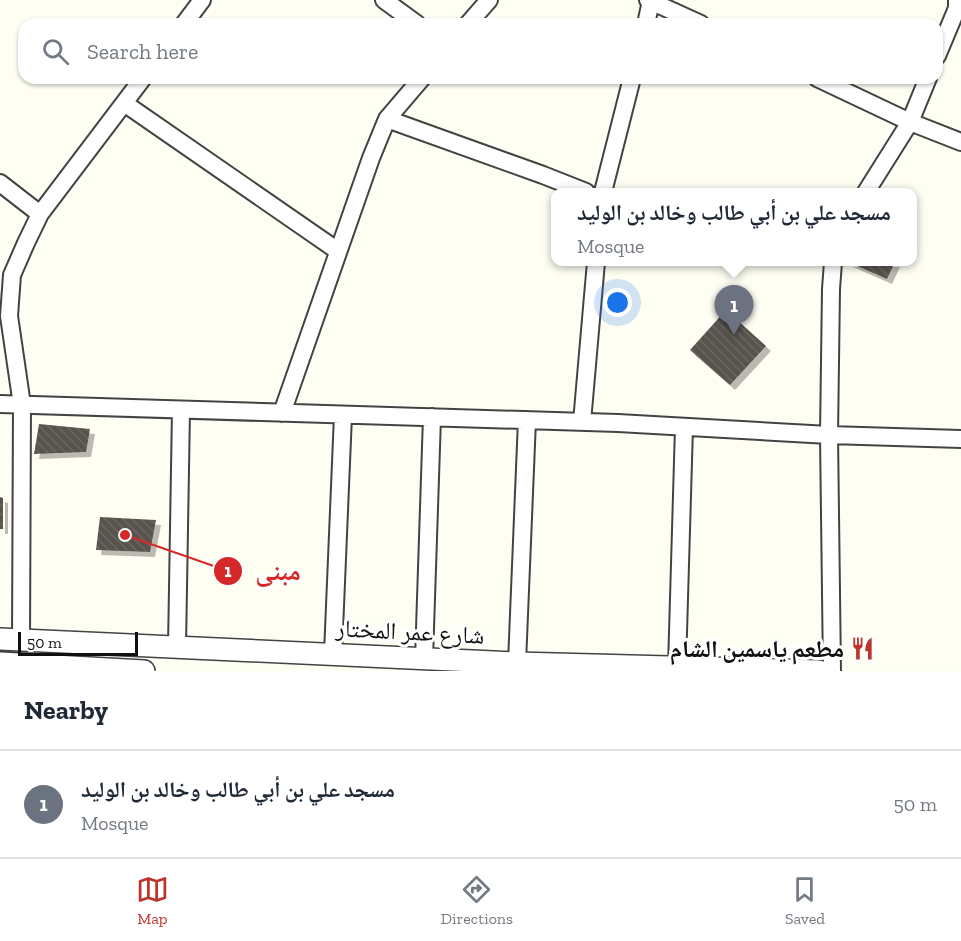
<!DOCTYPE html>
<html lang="en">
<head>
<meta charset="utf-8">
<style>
	:root { --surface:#fff; --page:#f6f6f7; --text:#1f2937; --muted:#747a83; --line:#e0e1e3; --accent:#bc352c }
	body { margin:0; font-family:"Zilla Slab","Noto Naskh Arabic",serif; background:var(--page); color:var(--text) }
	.scale { position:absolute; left:18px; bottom:15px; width:120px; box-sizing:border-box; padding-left:6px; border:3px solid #101010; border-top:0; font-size:16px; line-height:21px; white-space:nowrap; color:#101010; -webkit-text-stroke:4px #fff; paint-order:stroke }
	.you { position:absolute; left:618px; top:303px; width:21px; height:21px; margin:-15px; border:4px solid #fff; border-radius:50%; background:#1a73e8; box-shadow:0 0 0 9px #1a73e833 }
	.badge { display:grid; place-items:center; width:39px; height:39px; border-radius:50%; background:var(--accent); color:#fff; font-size:20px; font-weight:700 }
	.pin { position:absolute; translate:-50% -50px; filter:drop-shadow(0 2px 3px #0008) }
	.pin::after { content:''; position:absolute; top:32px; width:21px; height:18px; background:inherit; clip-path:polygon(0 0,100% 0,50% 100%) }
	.popup { position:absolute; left:551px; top:188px; width:366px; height:78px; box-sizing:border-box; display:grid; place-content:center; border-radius:12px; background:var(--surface); filter:drop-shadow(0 2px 4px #0005); font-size:20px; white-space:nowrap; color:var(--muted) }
	.popup b { font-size:22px; color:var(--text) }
	.popup::after { content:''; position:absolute; left:50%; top:100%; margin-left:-12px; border:12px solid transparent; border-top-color:var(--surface) }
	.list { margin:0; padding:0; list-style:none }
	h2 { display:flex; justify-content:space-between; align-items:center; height:78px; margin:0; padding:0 24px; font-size:26px }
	h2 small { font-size:20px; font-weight:400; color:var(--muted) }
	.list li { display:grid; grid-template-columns:39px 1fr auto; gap:18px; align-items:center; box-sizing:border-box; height:108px; padding:0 24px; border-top:2px solid var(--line) }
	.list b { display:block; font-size:22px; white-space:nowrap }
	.list p { margin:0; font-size:20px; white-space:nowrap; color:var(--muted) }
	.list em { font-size:20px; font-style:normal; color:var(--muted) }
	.icon { flex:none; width:33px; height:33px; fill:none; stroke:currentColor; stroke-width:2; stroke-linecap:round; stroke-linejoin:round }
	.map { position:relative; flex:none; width:961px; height:671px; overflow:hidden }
	.search { position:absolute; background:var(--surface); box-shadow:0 2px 4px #0004; left:18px; right:18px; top:18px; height:66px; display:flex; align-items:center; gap:15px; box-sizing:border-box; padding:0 21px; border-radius:18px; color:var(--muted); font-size:22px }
	.sheet { height:186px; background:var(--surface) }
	nav { display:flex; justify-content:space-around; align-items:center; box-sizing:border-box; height:84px; border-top:2px solid var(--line); background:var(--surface); font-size:16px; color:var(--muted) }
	nav a { display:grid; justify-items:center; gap:3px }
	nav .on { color:var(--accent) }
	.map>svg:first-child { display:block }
	.building { fill:url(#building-back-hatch); filter:url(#shadow) }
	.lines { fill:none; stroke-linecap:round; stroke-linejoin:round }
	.minor-casing { stroke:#434343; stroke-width:20 }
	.tertiary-casing { stroke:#434343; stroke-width:24 }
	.minor { stroke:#fff; stroke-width:16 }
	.tertiary { stroke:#fff; stroke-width:21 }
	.labels { text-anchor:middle; stroke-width:6; stroke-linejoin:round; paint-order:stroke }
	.street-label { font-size:24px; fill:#101010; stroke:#fff }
	.poi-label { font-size:24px; font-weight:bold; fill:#101010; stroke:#fff; text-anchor:end }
	.leader { fill:none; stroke:#d62828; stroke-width:2 }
	.callout-dot { fill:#d62828; stroke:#fff; stroke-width:2 }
	.mark-label { font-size:18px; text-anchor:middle; font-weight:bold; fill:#fff }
	.callout-label { font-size:26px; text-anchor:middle; font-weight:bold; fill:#d62828; stroke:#fff; stroke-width:6; stroke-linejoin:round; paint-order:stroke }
</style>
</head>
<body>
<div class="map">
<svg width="961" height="671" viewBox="0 0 961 671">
	<defs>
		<pattern id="building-back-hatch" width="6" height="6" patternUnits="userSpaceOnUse" patternTransform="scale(1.5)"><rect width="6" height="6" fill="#58524d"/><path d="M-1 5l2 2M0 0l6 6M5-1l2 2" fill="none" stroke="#6b6662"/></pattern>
		<filter id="shadow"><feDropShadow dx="5" dy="5" stdDeviation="0" flood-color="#0004"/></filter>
	</defs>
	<rect width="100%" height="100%" fill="#fffef3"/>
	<path class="building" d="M848 262H895L887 279Z
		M726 310 766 346 730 385 690 350Z
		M39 424 90 429 86 452 34 454Z
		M0 497 3 498V529H0Z
		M100 517 156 520 150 552 96 550Z"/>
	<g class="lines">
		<defs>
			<path id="minor" d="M384 0 417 24
				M648 0 701 24
				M184 24 202 0
				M468 24 489 0
				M646 24 651 1
				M937 56 957 8V0
				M817 78 910 122 961 142
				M124 103 338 251
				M387 119 543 175 586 192
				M0 183 40 214
				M603 192 632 78
				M866 192 910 122 928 78
				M0 404 618 423 829 435 961 439
				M282 413 371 158 387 119 422 78
				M582 422 596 262
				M21 640 22 405 9 316 12 275 26 243 40 214 143 78
				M177 647 181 410
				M333 654 343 415
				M424 659 432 417
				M517 663 527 420
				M677 667 684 427
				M832 671 829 435 831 289 833 262"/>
			<path id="tertiary" d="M0 639 517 663 819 671
				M0 663 144 671"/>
		</defs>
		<use href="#minor" class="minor-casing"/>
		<use href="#tertiary" class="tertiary-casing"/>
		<use href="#minor" class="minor"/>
		<use href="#tertiary" class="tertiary"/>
	</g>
	<defs>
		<symbol id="restaurant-bare" viewBox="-9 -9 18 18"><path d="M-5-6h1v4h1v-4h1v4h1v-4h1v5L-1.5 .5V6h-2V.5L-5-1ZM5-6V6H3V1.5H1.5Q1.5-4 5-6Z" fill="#bc352c" stroke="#fff" stroke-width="2.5" paint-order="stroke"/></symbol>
	</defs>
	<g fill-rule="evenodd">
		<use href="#restaurant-bare" x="846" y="632" width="33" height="33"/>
	</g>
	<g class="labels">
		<g class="street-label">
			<text transform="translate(410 632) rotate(3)" y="8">شارع عمر المختار</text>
		</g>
		<g class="poi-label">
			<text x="844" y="657">مطعم ياسمين الشام</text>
		</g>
	</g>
	<path class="leader" d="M125 535L228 571"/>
	<g class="callout-dot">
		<circle cx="125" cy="535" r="6"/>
		<circle cx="228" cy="571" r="15"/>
	</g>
	<g class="mark-label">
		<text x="228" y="577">1</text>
	</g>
	<g class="callout-label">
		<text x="278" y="580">مبنى</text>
	</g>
</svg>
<div class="scale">50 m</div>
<div class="you"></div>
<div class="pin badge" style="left:734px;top:335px;background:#6b7280">1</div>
<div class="popup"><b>مسجد علي بن أبي طالب وخالد بن الوليد</b>Mosque</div>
<div class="search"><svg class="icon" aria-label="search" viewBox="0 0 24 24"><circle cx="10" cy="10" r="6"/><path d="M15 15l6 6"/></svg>Search here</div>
</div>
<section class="sheet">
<h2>Nearby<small></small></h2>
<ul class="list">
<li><span class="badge" style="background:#6b7280">1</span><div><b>مسجد علي بن أبي طالب وخالد بن الوليد</b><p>Mosque</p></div><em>50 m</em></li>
</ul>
</section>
<nav>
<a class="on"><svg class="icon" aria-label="map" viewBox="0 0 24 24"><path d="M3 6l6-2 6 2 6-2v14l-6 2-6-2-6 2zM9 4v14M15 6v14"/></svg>Map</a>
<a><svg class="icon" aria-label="directions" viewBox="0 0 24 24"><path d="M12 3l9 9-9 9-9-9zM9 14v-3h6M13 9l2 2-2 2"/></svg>Directions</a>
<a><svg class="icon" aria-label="saved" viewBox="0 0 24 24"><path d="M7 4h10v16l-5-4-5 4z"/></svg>Saved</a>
</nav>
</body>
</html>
